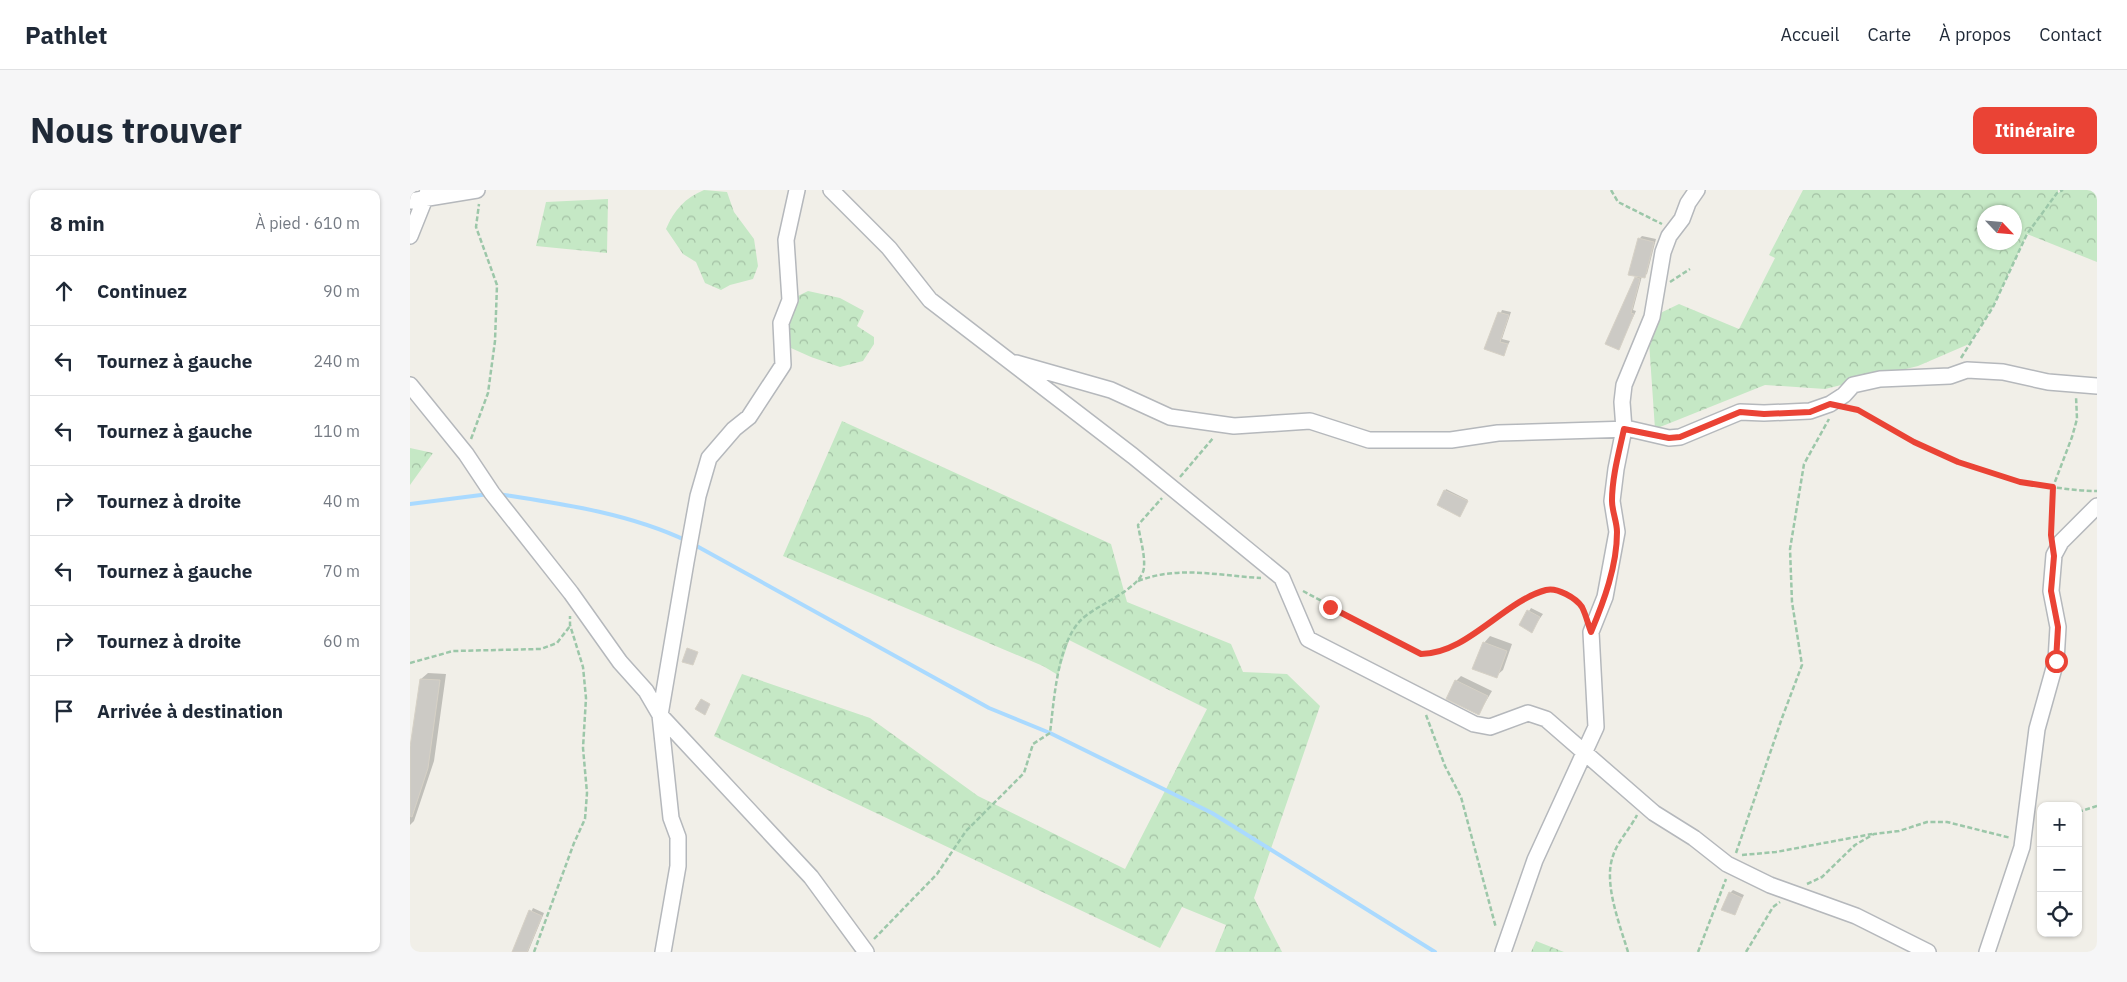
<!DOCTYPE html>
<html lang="fr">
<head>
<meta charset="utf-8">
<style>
	:root { --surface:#fff; --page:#f6f6f7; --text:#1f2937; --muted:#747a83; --line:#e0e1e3; --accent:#ea4335 }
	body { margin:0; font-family:"IBM Plex Sans",sans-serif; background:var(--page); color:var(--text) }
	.controls { position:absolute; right:15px; bottom:15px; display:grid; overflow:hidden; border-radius:10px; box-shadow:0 1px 4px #0004 }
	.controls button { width:45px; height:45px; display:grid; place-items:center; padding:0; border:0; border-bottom:1px solid var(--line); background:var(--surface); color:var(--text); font:25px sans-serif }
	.compass { position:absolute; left:1567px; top:15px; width:45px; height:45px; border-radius:50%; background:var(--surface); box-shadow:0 1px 4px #0004; rotate:116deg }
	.stop { position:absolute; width:15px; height:15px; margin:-11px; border:4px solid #ea4335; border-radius:50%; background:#fff }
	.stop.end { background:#ea4335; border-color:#fff; box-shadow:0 1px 5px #0008 }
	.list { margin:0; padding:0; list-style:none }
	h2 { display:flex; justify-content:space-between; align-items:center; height:65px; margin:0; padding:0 20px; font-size:21px }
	h2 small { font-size:16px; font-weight:400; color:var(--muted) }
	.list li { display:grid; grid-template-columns:32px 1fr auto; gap:15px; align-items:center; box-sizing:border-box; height:70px; padding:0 20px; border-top:1px solid var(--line) }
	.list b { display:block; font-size:19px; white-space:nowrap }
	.list em { font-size:16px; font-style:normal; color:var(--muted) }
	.icon { flex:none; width:28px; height:28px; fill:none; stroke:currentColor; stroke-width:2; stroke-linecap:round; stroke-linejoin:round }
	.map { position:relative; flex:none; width:1687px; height:762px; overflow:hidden; border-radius:10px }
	header { display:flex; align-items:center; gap:30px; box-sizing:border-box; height:70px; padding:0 25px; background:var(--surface); border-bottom:1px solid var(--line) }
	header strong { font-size:24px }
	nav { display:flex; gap:28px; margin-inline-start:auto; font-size:18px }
	.intro { display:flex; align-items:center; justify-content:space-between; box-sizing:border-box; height:120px; padding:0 30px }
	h1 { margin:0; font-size:35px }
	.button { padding:12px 22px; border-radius:10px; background:var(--accent); color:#fff; font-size:18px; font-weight:700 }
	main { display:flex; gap:30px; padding:0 30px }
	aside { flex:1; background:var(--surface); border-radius:10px; box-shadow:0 1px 4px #0004 }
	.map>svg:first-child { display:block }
	.forest { fill:url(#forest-crowns); fill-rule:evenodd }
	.shadow { fill:#0003 }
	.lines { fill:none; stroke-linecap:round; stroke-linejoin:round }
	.stream { stroke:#aadaff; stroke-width:4 }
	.building { fill:#cccac5; stroke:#d6d1c6 }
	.street-casing { stroke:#b5b8bc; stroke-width:18 }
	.path { stroke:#9cc7a9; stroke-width:2.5; stroke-dasharray:5 2.5; stroke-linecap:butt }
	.street { stroke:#fff; stroke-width:15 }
	.route { stroke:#ea4335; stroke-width:6 }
</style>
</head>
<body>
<header>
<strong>Pathlet</strong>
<nav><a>Accueil</a><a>Carte</a><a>À propos</a><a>Contact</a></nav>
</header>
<div class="intro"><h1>Nous trouver</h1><a class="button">Itinéraire</a></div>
<main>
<aside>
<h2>8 min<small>À pied · 610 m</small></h2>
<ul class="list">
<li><svg class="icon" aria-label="ahead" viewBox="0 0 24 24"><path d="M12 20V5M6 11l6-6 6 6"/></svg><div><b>Continuez</b></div><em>90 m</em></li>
<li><svg class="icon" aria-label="left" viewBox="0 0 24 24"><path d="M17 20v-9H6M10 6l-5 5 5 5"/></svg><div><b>Tournez à gauche</b></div><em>240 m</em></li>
<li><svg class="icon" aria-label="left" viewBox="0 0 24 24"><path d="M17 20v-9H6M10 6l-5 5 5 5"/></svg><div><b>Tournez à gauche</b></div><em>110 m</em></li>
<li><svg class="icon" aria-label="right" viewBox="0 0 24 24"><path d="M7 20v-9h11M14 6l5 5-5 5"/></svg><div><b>Tournez à droite</b></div><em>40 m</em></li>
<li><svg class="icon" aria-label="left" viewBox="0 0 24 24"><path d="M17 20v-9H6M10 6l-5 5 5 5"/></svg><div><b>Tournez à gauche</b></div><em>70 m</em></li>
<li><svg class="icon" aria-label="right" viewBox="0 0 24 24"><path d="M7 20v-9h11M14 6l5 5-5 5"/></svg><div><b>Tournez à droite</b></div><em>60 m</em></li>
<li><svg class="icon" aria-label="arrive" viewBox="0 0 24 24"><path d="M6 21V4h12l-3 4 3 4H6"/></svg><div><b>Arrivée à destination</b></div></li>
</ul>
</aside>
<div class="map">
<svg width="1687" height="762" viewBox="0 0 1687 762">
	<defs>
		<pattern id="forest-crowns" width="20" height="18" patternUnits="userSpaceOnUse" patternTransform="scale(1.25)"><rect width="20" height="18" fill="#c5e8c5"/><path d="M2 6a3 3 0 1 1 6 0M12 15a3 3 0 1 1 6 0" fill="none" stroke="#a3c0a4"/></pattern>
	</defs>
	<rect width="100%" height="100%" fill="#f1efe8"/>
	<path class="forest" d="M294 0 317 2 324 22 344 49 348 76 343 89 320 95 311 100 295 93 286 72 273 64 256 39C264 20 275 8 294 0Z
		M1393 0H1648V3L1653 0H1687V72L1617 44 1583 117 1559 154 1508 176 1415 199 1355 195 1245 239 1238 137 1242 127 1269 114 1329 139 1365 68 1359 65ZM1574 22H1604V52H1574Z
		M198 9 197 63 126 56 136 12Z
		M398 101 430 108 454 121 447 136 464 147V154L453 171 430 177 401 167 372 154 380 110Z
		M432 231 701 354 717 412 821 454 833 482 877 484 910 516 844 708 872 762H805L816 735 772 717 750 758 304 546 332 484 460 528 568 606 715 679 797 519 659 450 648 485 633 476 373 366Z
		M0 258 23 263 0 295Z
		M1126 751 1154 762H1121Z"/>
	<path class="shadow" d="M1232 46 1246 49 1237 84 1232 86 1223 120 1226 121 1208 159 1226 88 1228 86 1229 49Z
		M1092 120 1101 122 1092 149 1100 151 1093 164 1076 159Z
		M1036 299 1058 310 1051 324 1035 301Z
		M1121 418 1133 424 1121 441 1110 435Z
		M1080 446 1102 454 1093 480 1086 486 1074 453Z
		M18 483 36 484 24 571 4 631 0 635V565L11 489Z
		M1051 486 1082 501 1069 523 1046 491Z
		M1323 700 1334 705 1324 724 1320 703Z
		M123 718 134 723 118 762H103Z"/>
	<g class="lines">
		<path class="stream" d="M88 304C152 314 218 323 277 351
			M0 314 79 304
			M283 354 579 518 640 543 802 623 1025 762"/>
	</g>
	<path class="building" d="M1228 48 1244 52 1235 88 1218 85Z
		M1225 87 1230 89 1221 123 1224 124 1209 160 1195 154Z
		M1088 122 1099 125 1090 152 1098 154 1094 166 1074 159Z
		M1034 300 1058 311 1050 327 1027 315Z
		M1117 420 1130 427 1122 443 1109 435Z
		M1073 452 1097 461 1087 488 1062 479Z
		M277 458 288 462 283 475 272 472Z
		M10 489 30 490 18 578 2 627 0 626V557Z
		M1045 490 1078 506 1069 525 1036 509Z
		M291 509 300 514 295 525 285 519Z
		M1319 702 1332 708 1325 725 1311 720Z
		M119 720 132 726 117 762H102Z"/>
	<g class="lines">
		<defs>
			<path id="street" d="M421 0 479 58 520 110 723 266 872 388 898 449 1064 534 1080 537 1118 523 1136 529 1244 623 1284 648 1317 674 1360 695 1446 726 1518 762
				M0 11 67 0
				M0 46 18 1
				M606 173 701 200 760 227 824 236 900 231 959 250H1041L1088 243 1220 239 1259 248 1270 247 1330 222 1354 223 1400 221 1420 214 1434 205 1443 195 1470 189 1540 186 1557 180 1593 182 1638 192 1687 196
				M0 195 56 264 82 303 161 403 210 472 236 501 250 525 401 687 456 762
				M253 762 268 676V647L261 628 250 525 276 372 288 306 299 268 324 239 339 227 373 175 371 133 380 110 376 50 387 0
				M1093 762 1125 670 1186 537 1181 442 1195 407 1207 342 1202 311 1206 279 1214 239 1212 212 1214 195 1242 127 1253 62 1259 46 1272 29 1278 13 1287 0
				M1577 762 1612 657 1627 539 1646 471 1648 437 1641 401 1644 365 1651 352 1687 316"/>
		</defs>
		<use href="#street" class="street-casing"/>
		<path class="path" d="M1201 0 1208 12 1252 34
			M1260 92 1280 79
			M1551 168 1583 117 1617 44 1647 3 1653 0
			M1438 218 1447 220C1510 255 1570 287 1641 297 1657 299 1672 301 1687 301
			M61 249 78 203 85 151 87 95 66 37 69 14
			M770 287 804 247
			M1641 344 1643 297 1662 247 1667 229 1666 206
			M728 391C770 375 808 386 851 388
			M893 401 1011 464C1044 464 1083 430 1110 413 1118 408 1128 400 1138 399 1152 397 1170 412 1174 424
			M0 473 43 461 131 459 147 453 160 436
			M1016 525 1035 576 1051 607 1086 738
			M1668 622 1687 616
			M1326 663 1372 528 1392 475 1382 412 1380 359 1394 274 1419 229
			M1332 665 1366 662 1462 644
			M1397 694 1412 687 1445 655 1464 644 1489 641 1517 632H1537L1601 648
			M464 749 527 684 556 641 614 583 623 554 640 543C644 511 647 454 671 430 685 415 733 399 734 377 735 364 730 348 728 335L752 308
			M124 762 164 653 175 629 177 603 173 558 176 508 173 477 160 435V426
			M1218 762C1210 735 1193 693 1203 666 1207 652 1220 639 1227 625
			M1288 762 1316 689
			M1336 762 1363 717 1370 712"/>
		<use href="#street" class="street"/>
	</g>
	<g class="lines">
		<path class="route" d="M920 417 1011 464C1057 464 1094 411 1136 400 1147 397 1166 408 1172 417 1176 425 1178 434 1181 442 1194 411 1207 376 1207 342 1207 332 1202 321 1202 311 1202 287 1209 262 1214 239L1259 248 1270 247 1330 222 1354 224 1400 222 1420 214 1448 220 1504 252 1548 272 1610 292 1643 297 1641 345 1644 366 1641 401 1648 437 1646 471"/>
	</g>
</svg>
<div class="controls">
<button>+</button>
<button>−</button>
<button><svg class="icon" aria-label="locate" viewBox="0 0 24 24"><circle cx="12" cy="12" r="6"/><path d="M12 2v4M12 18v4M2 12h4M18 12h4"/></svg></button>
</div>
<svg class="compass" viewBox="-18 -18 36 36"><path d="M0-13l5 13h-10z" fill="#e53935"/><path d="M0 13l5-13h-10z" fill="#747a83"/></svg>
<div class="stop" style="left:1646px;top:471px"></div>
<div class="stop end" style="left:920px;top:417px"></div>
</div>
</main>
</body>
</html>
